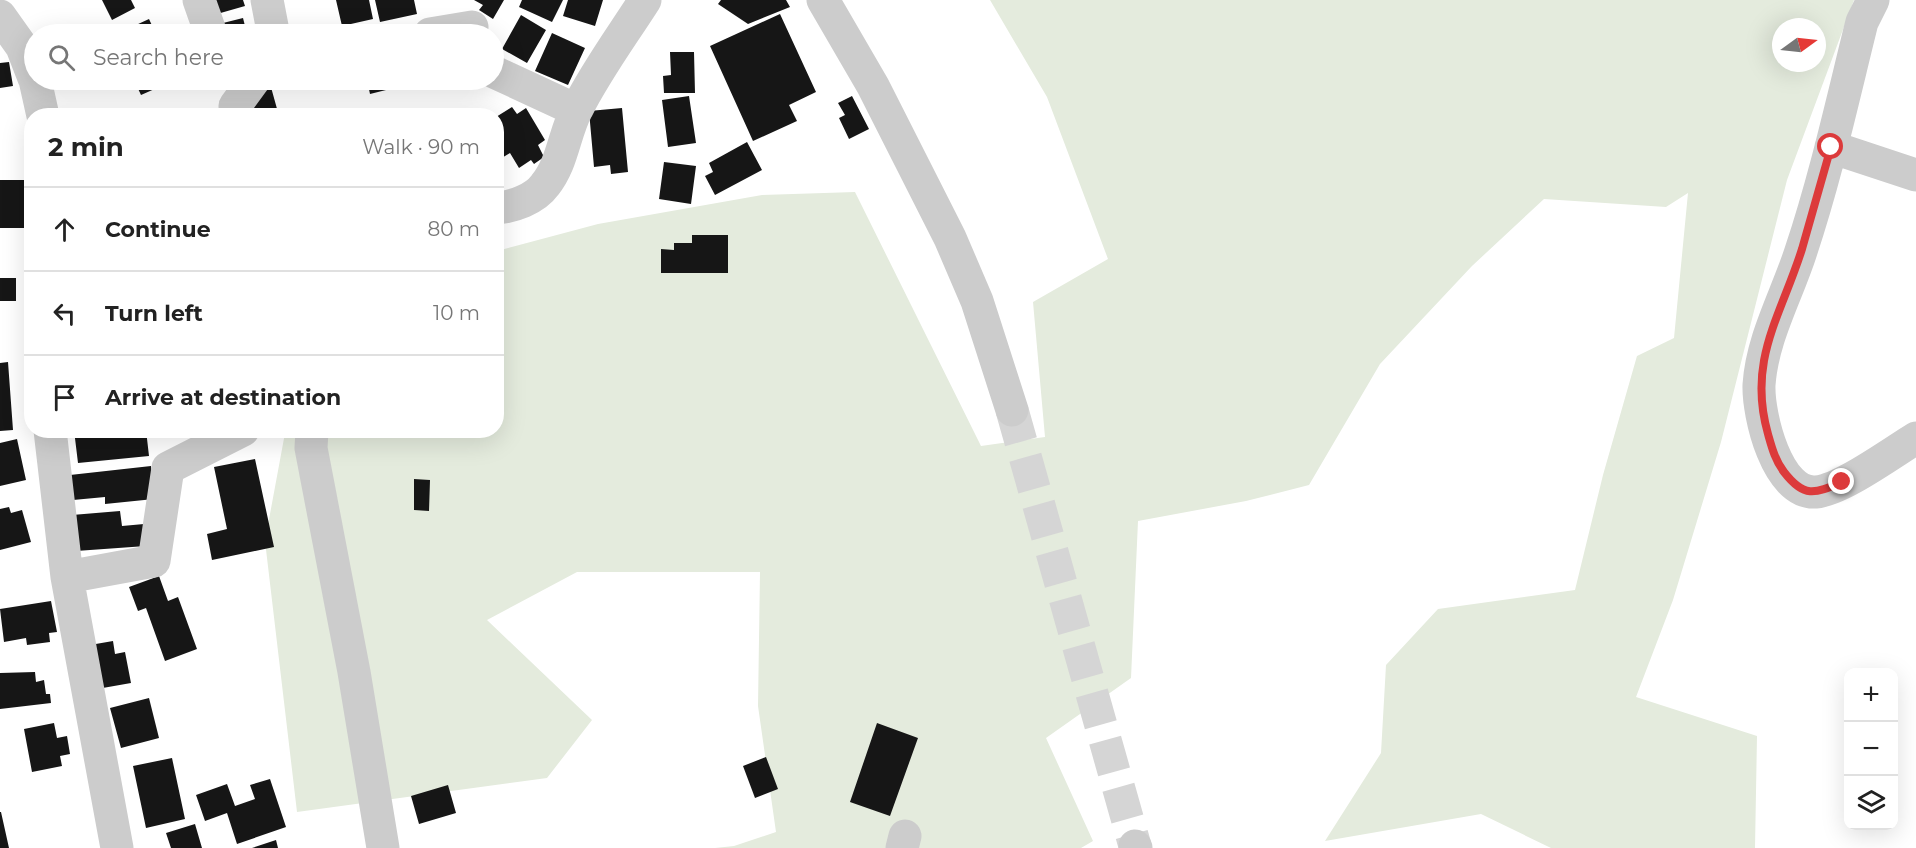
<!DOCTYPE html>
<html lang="en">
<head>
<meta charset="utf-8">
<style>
	:root { --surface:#fff; --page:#f6f6f6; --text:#222; --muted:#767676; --line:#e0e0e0 }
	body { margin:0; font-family:Montserrat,sans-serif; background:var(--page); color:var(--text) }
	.controls { position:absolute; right:18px; bottom:18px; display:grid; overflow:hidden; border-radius:12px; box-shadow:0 6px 24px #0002 }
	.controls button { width:54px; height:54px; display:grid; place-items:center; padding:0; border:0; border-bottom:2px solid var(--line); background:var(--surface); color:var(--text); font:30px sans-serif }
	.compass { position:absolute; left:1772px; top:18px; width:54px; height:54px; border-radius:50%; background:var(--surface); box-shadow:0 6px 24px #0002; rotate:75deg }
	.stop { position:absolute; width:18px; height:18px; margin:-14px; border:4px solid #dc3a3b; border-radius:50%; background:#fff }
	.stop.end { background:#dc3a3b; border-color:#fff; box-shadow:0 2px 6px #0008 }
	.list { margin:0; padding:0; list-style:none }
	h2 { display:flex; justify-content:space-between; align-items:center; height:78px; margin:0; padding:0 24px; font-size:26px }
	h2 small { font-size:20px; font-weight:400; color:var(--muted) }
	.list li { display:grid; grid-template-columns:39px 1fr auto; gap:18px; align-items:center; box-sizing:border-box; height:84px; padding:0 24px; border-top:2px solid var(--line) }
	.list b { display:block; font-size:22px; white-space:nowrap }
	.list em { font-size:20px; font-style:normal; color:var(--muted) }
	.icon { flex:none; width:33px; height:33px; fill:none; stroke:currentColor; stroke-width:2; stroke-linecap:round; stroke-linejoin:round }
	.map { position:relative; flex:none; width:1916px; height:848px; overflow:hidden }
	.search { position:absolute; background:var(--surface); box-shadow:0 6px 24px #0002; left:24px; top:24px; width:480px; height:66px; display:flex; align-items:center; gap:15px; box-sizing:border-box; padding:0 21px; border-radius:33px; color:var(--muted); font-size:22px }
	.panel { position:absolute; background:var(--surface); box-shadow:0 6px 24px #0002; left:24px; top:108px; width:480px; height:330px; border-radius:24px }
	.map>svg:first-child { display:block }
	.green { fill:#e4ebdd; fill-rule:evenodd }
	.building { fill:#161616 }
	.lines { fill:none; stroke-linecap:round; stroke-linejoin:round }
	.minor-tunnel { stroke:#d5d5d5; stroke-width:33; stroke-dasharray:33 16; stroke-linecap:butt }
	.minor { stroke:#ccc; stroke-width:33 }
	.route { stroke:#dc3a3b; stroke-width:8 }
</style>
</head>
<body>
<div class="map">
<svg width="1916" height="848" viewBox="0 0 1916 848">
	<rect width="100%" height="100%" fill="#fff"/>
	<path class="green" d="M990 0H1854L1787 180 1721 442 1673 600 1636 697 1757 736 1755 848H1551L1481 814 1325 841 1381 753 1386 665 1438 609 1575 590 1603 475 1637 356 1674 338 1688 193 1666 207 1544 199 1472 266 1380 364 1309 485 1246 501 1138 521 1131 678 1046 738 1093 841 1081 848H715L734 846 776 832 758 706 760 572H577L487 620 592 720 547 778 297 812 265 541 285 433 291 431 496 430 497 251 598 224 762 195 855 192 981 446 1045 437 1033 302 1108 259 1047 97ZM1781 27H1817V63H1781Z"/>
	<path class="building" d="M102 0H131L135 8 112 20Z
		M212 0H243L245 6 217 14Z
		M336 0H369L373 19 342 26Z
		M375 0H414L417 14 380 22Z
		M474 0H504L493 19 479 10 483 5Z
		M522 0H563L552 22 519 7Z
		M568 0H603L595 26 563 16Z
		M721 0H786L790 7 748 24 718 4Z
		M780 14 816 92 789 105 797 121 753 141 710 46Z
		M521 15 546 30 527 63 502 49Z
		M243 18 247 34H226L223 23Z
		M149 19 156 34H124L123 31Z
		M552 33 585 48 568 85 535 71Z
		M670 52H694L695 93H664L663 76 671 75Z
		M9 62 13 86 0 88V63Z
		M134 80H175L141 95Z
		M269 80 279 116H254L251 107Z
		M367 80H400L402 86 370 94Z
		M413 80H438L415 86Z
		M689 96 696 143 668 147 662 100Z
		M852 96 869 129 849 139 839 118 845 115 838 103Z
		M512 107 517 114 526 108 545 140 538 145 544 157 534 164 531 160 519 168 510 153 500 159 496 153V117Z
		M622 108 628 172 611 174 610 165 594 167 589 111Z
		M187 111 189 116H174V115Z
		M747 142 762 170 715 195 705 176 713 172 709 163Z
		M664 162 696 166 691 204 659 199Z
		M0 180H25L24 228H0Z
		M692 235H728V273H661V249L674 250V243H692Z
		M0 278H16V301H0Z
		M8 362 13 430 0 431V363Z
		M74 430H146L149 456 78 463Z
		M162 430H178L164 436Z
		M17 439 26 480 0 486V443Z
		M255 459 274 547 212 560 207 534 227 529 214 467Z
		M151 466 154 499 105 504V497L73 500 70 475Z
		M414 479 430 480 429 511 414 510Z
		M9 507 11 513 22 510 31 542 0 550V509Z
		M120 511 122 526 144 524 146 546 76 551 72 515Z
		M159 576 168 601 178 597 197 649 165 661 146 608 138 611 129 587Z
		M51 601 57 632 49 633 50 642 27 645 26 638 4 642 0 609Z
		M113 641 115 654 125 652 131 683 97 689 90 645Z
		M35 672 36 682 44 680 46 694H50L51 703 0 709V673Z
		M149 698 159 738 121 748 110 708Z
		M54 723 57 738 67 736 70 754 60 756 62 766 32 772 24 729Z
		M877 723 918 738 890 816 850 802Z
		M766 757 778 789 755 798 743 766Z
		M172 758 185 819 146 828 133 766Z
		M270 779 286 827 237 844 227 813 205 821 196 795 227 784 235 806 255 799 250 785Z
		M448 785 456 813 419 824 411 796Z
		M0 812H1L9 848H0Z
		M195 824 202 848H171L166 833Z
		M276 840 278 848H252Z"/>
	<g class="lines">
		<path class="minor-tunnel" d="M1012 410 1135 846"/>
		<path class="minor" d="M199 0 211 34
			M267 0 272 26 271 34
			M823 0 873 86 950 238 977 301 1012 410
			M1873 0 1862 22C1843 98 1826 176 1801 251 1787 295 1762 338 1759 385 1758 415 1777 495 1816 492 1841 490 1893 452 1916 438
			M0 16 22 47 34 78
			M430 34 472 27
			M494 72 576 110
			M35 80 43 116
			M236 116 235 106 254 80
			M1831 147 1916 175
			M496 208C513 207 535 199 545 185 563 163 564 133 577 109 596 71 622 36 645 0
			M50 430 67 577 117 848
			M312 430 311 448 354 672 383 848
			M67 577 154 561 168 468 243 430
			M1135 846 1136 848
			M902 848 905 836"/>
	</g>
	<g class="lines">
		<path class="route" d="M1831 147C1821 181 1812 215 1802 249 1781 316 1747 360 1768 434 1772 448 1775 460 1784 472 1804 498 1814 494 1842 482"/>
	</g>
</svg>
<div class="controls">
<button>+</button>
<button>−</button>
<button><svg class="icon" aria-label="layers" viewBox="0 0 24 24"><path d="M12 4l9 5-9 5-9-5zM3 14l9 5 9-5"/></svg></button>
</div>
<svg class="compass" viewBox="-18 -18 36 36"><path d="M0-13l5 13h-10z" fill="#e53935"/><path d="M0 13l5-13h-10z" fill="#767676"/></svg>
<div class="stop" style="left:1831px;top:147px"></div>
<div class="stop end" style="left:1842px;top:482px"></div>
<div class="search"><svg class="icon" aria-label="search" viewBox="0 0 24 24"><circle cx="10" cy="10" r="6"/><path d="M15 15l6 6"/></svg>Search here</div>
<section class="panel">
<h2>2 min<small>Walk · 90 m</small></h2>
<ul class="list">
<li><svg class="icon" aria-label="ahead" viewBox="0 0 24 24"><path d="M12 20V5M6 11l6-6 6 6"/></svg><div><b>Continue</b></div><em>80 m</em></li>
<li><svg class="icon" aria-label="left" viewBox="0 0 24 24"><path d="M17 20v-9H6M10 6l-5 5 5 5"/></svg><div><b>Turn left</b></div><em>10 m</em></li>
<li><svg class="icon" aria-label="arrive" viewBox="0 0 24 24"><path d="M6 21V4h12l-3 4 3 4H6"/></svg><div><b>Arrive at destination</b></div></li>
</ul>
</section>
</div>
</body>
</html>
